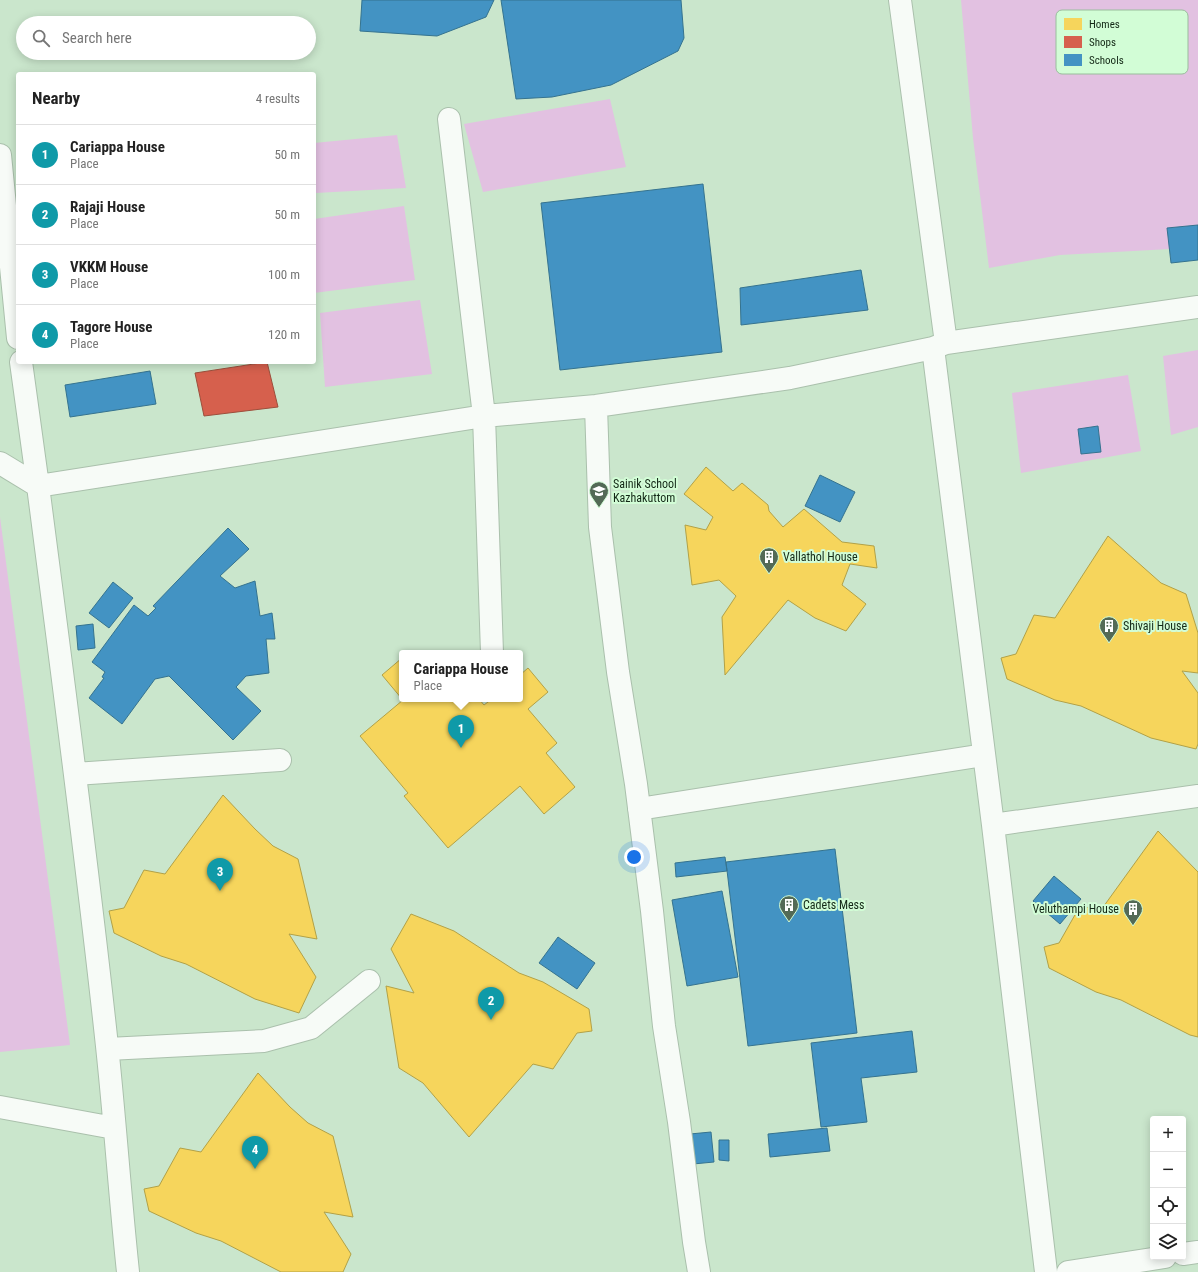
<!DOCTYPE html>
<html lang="en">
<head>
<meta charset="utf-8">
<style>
	:root { --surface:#fff; --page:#f6f6f6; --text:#222; --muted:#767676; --line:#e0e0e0; --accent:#536a56 }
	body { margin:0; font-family:"Roboto Condensed",sans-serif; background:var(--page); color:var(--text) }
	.controls { position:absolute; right:12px; bottom:12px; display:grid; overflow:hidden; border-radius:4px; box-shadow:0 2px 10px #0003 }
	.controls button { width:36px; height:36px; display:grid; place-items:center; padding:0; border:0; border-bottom:1px solid var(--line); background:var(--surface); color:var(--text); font:20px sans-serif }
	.you { position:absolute; left:634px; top:857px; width:14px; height:14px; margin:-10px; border:3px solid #fff; border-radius:50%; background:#1a73e8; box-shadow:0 0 0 6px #1a73e833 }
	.badge { display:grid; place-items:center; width:26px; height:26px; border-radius:50%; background:var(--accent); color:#fff; font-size:13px; font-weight:700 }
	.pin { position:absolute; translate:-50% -33px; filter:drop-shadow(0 1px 2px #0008) }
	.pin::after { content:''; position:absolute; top:21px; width:14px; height:12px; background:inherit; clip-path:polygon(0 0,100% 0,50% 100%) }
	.popup { position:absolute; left:399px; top:650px; width:124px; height:52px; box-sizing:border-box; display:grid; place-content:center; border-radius:4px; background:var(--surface); filter:drop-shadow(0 1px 3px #0005); font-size:13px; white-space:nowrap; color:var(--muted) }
	.popup b { font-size:15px; color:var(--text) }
	.popup::after { content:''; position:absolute; left:50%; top:100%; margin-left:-8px; border:8px solid transparent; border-top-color:var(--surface) }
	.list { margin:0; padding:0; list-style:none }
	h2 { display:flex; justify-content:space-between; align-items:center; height:52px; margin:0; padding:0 16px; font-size:17px }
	h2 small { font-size:13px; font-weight:400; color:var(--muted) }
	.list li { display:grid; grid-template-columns:26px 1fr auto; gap:12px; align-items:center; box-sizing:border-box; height:60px; padding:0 16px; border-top:1px solid var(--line) }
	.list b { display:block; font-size:15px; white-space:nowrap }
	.list p { margin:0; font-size:13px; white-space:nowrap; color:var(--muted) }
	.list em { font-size:13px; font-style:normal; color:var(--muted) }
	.icon { flex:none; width:22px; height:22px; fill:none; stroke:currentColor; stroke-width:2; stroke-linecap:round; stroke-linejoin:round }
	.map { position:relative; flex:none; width:1198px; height:1272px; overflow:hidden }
	.search { position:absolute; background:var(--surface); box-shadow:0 2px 10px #0003; left:16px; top:16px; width:300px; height:44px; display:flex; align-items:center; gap:10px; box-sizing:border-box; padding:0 14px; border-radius:22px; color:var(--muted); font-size:15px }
	.panel { position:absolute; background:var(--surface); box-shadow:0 2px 10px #0003; left:16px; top:72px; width:300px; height:292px; border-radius:4px }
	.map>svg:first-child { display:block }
	.green { fill:#e2c1e1 }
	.homes { fill:#f6d55c; stroke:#b2a147 }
	.shops { fill:#d6604d; stroke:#9c4f3c }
	.schools { fill:#4393c3; stroke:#35738f }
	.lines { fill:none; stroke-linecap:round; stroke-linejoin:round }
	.minor-casing { stroke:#aac0ac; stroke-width:24 }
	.minor { stroke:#f7fbf7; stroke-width:22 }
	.labels { text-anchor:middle; stroke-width:4; stroke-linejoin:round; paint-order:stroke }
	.poi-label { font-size:12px; fill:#132816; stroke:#d2fdd6; text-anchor:start }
	.key { fill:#d2fdd6; stroke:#99bd9c; stroke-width:1 }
	.key-label { font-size:11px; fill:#132816 }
</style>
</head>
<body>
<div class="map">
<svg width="1198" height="1272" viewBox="0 0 1198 1272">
	<rect width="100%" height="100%" fill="#cae6cc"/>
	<path class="green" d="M961 0H1198V235L1170 249 1060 255 989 268 973 138Z
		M610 99 626 167 483 192 464 124Z
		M397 135 406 188 316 193 314 176V143Z
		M404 206 415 280 314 293V219Z
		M420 300 432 374 325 387 320 313Z
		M1198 350V427L1171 435 1163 356Z
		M1128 375 1141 451 1021 473 1012 393Z
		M0 517 70 1045 0 1052Z"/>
	<path class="homes" d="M706 467 733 491 742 483 768 505 769 511 783 527 804 509 842 542 874 546 877 568 850 564 842 585 866 604 846 631 815 618 788 600 725 675 722 617 736 596 719 580 692 585 685 525 706 530 713 517 684 494Z
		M1108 536 1161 583 1186 594 1198 633V673L1182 671 1198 693V744L1196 749 1151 738 1081 706 1055 700 1007 679 1001 658 1016 654 1034 615 1055 618Z
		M402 658V699L382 675Z
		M528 668 548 692 528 709 557 743 546 753 575 787 544 814 520 786 448 848 404 796 408 793 360 736 403 700 402 699H479L484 705 492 699H520V675Z
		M223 795 255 829 273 846 298 859 317 939 289 934 316 977 299 1013 255 999 186 964 161 956 114 933 109 911 124 908 144 870 165 874Z
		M1158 831 1198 872V1037L1190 1035 1121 1000 1096 992 1049 968 1044 947 1059 943 1080 906 1101 910Z
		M411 914 454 931 519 973 543 982 589 1009 592 1031 577 1033 553 1069 533 1064 469 1137 423 1083 399 1068 386 986 414 993 391 949Z
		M258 1073 290 1107 308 1123 333 1136 353 1217 324 1212 351 1254 343 1272H281L221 1241 196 1233 149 1211 144 1189 159 1186 180 1148 201 1152Z"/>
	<path class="shops" d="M267 362 278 407 204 416 195 373Z"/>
	<path class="schools" d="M362 0H494L486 17 437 36 360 31Z
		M501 0H681L684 38 678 51 611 85 552 97 516 99Z
		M703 184 722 352 560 370 541 203Z
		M1198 225V260L1171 263 1167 228Z
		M861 270 868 310 741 325 740 288Z
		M150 371 156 404 70 417 65 385Z
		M1098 426 1101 452 1081 454 1078 429Z
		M820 475 855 492 840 522 805 506Z
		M228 528 249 549 220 576 235 588 255 581 260 616 272 613 275 639H266L269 673 246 676 236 687 261 711 233 740 169 676 155 679 122 724 89 698 104 678 102 677 105 672 92 662 134 605 148 616 156 608 153 606Z
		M113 582 133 598 109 628 89 613Z
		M93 624 95 648 78 650 76 626Z
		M835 849 857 1033 748 1046 726 862Z
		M725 857 727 871 676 877 675 863Z
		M1054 876 1081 899 1060 924 1033 901Z
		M722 891 738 977 687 986 672 900Z
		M558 937 595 963 577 989 539 963Z
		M912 1031 917 1072 861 1078 867 1122 821 1127 811 1043Z
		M827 1128 830 1151 770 1157 768 1134Z
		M711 1132 714 1162 693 1164 690 1134Z
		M719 1140H729V1161L719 1160Z"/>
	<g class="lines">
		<defs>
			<path id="minor" d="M900 0 946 343
				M0 155 18 338
				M21 362 38 486 484 416 449 119
				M596 406 600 527 618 672 636 784 652 911 664 1026 679 1122 694 1242 699 1272
				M0 463 38 486C62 672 87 859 107 1046 115 1121 120 1197 128 1272
				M492 653 484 416 596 406 790 378 933 348
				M75 774 280 760
				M639 809 984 755
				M993 825 1198 796
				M108 1049 264 1041 311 1028 369 981
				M0 1107 114 1128
				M1183 1254 1198 1252
				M1046 1272 993 825 933 348 946 343 1198 307
				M1068 1272 1165 1257"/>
		</defs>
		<use href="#minor" class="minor-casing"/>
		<use href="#minor" class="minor"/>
	</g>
	<defs>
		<symbol id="school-pin" viewBox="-11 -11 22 30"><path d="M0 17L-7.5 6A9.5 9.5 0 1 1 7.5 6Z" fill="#536a56" stroke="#d2fdd6"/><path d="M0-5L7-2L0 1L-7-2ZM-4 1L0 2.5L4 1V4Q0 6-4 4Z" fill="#fff"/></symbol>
		<symbol id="building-pin" viewBox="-11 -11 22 30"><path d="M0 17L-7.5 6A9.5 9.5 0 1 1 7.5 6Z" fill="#536a56" stroke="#d2fdd6"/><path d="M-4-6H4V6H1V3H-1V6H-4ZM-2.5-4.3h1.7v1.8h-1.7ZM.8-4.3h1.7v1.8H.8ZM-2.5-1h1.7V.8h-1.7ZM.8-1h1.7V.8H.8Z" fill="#fff"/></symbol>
	</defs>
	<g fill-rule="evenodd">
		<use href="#school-pin" x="588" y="480" width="22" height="30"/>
		<use href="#building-pin" x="758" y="546" width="22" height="30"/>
		<use href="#building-pin" x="1098" y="615" width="22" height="30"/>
		<use href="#building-pin" x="778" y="894" width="22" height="30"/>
		<use href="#building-pin" x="1122" y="898" width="22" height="30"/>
	</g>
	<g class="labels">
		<g class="poi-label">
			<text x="613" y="488">Sainik School<tspan x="613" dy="14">Kazhakuttom</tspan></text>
			<text x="783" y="561">Vallathol House</text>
			<text x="1123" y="630">Shivaji House</text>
			<text x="803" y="909">Cadets Mess</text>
			<text x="1119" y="913" text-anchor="end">Veluthampi House</text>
		</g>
	</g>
	<rect x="1056" y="10" width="132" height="64" rx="6" class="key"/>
	<rect x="1064" y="18" width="18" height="12" fill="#f6d55c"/>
	<rect x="1064" y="36" width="18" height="12" fill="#d6604d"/>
	<rect x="1064" y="54" width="18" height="12" fill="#4393c3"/>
	<g class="key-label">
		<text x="1089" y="28">Homes</text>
		<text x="1089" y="46">Shops</text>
		<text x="1089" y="64">Schools</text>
	</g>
</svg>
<div class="controls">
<button>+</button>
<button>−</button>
<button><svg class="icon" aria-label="locate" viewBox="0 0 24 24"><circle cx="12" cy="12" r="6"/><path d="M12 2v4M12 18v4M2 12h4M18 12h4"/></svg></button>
<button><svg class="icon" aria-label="layers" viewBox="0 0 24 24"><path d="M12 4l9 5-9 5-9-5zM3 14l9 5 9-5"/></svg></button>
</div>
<div class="you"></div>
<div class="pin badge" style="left:461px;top:748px;background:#0f9aa8">1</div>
<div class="popup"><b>Cariappa House</b>Place</div>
<div class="pin badge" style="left:491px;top:1020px;background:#0f9aa8">2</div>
<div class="pin badge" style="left:220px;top:891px;background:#0f9aa8">3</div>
<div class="pin badge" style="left:255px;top:1169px;background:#0f9aa8">4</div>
<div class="search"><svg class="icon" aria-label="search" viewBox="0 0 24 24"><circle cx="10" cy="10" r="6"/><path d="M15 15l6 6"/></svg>Search here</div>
<section class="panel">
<h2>Nearby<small>4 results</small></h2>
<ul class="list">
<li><span class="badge" style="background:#0f9aa8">1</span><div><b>Cariappa House</b><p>Place</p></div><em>50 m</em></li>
<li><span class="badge" style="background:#0f9aa8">2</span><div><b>Rajaji House</b><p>Place</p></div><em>50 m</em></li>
<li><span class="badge" style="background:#0f9aa8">3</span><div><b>VKKM House</b><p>Place</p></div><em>100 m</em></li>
<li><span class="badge" style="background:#0f9aa8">4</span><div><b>Tagore House</b><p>Place</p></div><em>120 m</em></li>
</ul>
</section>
</div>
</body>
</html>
